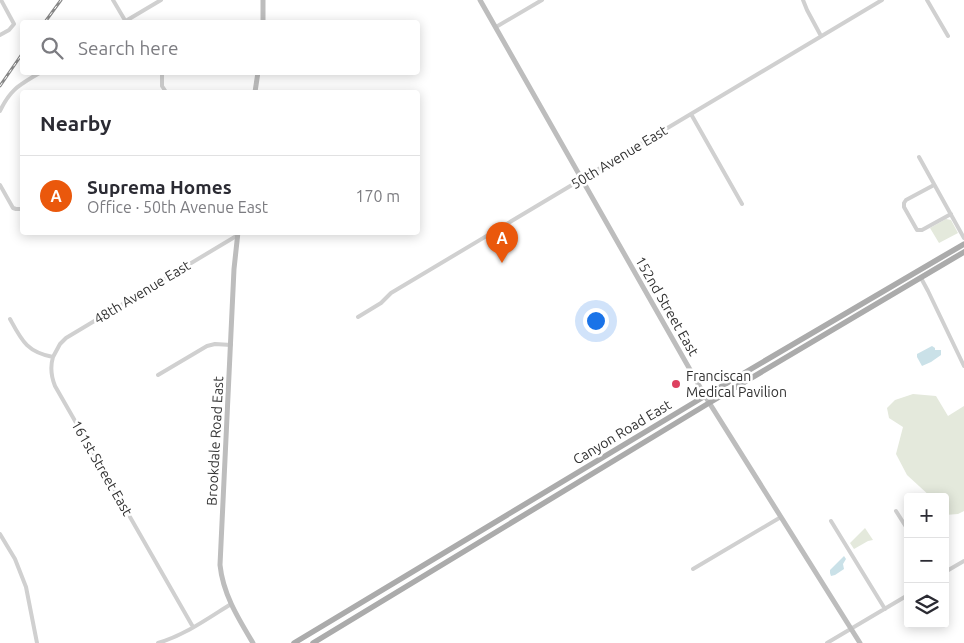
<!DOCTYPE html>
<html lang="en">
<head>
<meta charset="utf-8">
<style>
	:root { --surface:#fff; --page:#f7f7f7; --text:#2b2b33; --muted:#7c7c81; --line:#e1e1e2; --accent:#ea580c }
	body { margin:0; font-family:Ubuntu,sans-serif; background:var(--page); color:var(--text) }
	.controls { position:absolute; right:15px; bottom:15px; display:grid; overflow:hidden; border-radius:5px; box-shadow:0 2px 12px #0003 }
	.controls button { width:45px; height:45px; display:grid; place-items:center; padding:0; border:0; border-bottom:1px solid var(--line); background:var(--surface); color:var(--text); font:25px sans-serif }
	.you { position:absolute; left:595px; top:320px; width:18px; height:18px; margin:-12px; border:4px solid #fff; border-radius:50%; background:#1a73e8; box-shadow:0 0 0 8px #1a73e833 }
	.badge { display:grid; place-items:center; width:32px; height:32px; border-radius:50%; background:var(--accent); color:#fff; font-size:16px; font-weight:700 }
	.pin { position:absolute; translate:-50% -41px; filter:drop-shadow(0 1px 2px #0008) }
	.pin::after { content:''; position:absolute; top:26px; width:18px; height:15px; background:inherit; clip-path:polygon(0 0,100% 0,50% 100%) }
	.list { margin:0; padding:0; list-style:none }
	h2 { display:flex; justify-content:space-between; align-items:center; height:65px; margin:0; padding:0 20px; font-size:21px }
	h2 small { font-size:16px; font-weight:400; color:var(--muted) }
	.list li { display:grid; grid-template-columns:32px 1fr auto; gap:15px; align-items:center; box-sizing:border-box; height:80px; padding:0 20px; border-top:1px solid var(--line) }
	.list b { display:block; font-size:19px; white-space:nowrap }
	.list p { margin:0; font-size:16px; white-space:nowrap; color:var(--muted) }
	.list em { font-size:16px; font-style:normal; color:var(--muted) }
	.icon { flex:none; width:28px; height:28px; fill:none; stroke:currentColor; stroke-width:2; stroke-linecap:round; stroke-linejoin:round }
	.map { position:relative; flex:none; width:964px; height:643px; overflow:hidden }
	.search { position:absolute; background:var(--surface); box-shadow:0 2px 12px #0003; left:20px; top:20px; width:400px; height:55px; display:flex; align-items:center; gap:12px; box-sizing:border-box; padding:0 18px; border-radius:5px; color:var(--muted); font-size:19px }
	.panel { position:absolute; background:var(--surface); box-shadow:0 2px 12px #0003; left:20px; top:90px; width:400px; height:145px; border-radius:5px }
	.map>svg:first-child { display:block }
	.green { fill:#e4e9dc }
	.water { fill:#cae1e8 }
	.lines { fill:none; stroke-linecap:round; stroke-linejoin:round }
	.street { stroke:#d0d0d0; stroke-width:4 }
	.secondary { stroke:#bdbdbd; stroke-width:5 }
	.primary { stroke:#ababab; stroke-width:5.5 }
	.rail-casing { stroke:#888; stroke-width:3 }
	.rail { stroke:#fff; stroke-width:1; stroke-dasharray:4; stroke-linecap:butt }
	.poi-dot { fill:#dd4160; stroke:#fff; stroke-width:2 }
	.labels { text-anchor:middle; stroke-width:5; stroke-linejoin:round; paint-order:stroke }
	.street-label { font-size:14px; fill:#333; stroke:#fff }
	.poi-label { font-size:14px; fill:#333; stroke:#fff; text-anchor:start }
</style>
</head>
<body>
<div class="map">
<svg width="964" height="643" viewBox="0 0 964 643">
	<rect width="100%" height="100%" fill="#fff"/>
	<path class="green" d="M946 219 951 220 958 233 939 243 930 228Z
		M913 394 936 396 948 416 964 406V511L958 514 945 515V497H931L907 475 896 454 903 427 889 418 887 408 895 400Z
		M865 528 873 540 868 541 854 549 850 543Z"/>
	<path class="water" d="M932 346 935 348V350H941V355L931 362 922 366 917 357V354Z
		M844 556 846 559 843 564 844 569 835 575 831 576 830 573V570Z"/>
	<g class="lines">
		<path class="street" d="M113 0 126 22
			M803 0 807 10 821 36
			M927 0 948 36
			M124 22 161 0
			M496 27 542 0
			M0 35 9 30 14 24 1 0
			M162 72V86L166 92
			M217 92H218
			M0 111C11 88 20 85 41 72
			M691 114 742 204
			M919 157 964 238
			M0 185 13 208 16 209H22
			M934 185 906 200 904 203V207L917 230H922L951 214
			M921 278 928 291 964 366
			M358 317 381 303 391 293 882 0
			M10 319C22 341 27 352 53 357 50 367 51 376 55 386L193 627
			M53 357 60 344 66 338 238 235
			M158 375 207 346 215 344 231 345
			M896 511 908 530
			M831 521 885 609
			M0 534 15 559 26 587 37 643
			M693 569 781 517
			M945 572 964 561
			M158 643C185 635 207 619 231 604
			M827 643 908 595"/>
		<path class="secondary" d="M263 0V22
			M480 0 705 396 860 643
			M255 92 258 72
			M238 232 234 269 220 565C223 594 238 618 253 643"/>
		<path class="primary" d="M294 643 705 396 964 244
			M313 643 709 403 964 252"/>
		<defs>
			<path id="rail" d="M45 22 61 0
				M0 86 22 54"/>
		</defs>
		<use href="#rail" class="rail-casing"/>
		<use href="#rail" class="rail"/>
	</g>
	<circle class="poi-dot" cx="676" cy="384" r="5"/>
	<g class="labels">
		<g class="street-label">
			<text transform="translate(619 157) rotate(-31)" y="5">50th Avenue East</text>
			<text transform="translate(142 292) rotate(-31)" y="5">48th Avenue East</text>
			<text transform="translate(667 306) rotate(60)" y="5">152nd Street East</text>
			<text transform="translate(622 432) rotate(-31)" y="5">Canyon Road East</text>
			<text transform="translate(215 441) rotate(-87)" y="5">Brookdale Road East</text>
			<text transform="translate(102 468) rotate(60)" y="5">161st Street East</text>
		</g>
		<g class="poi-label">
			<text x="686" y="381">Franciscan<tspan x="686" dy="16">Medical Pavilion</tspan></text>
		</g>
	</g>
</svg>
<div class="controls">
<button>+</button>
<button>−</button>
<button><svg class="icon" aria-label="layers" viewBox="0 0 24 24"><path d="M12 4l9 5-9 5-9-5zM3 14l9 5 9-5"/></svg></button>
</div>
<div class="you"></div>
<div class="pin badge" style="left:502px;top:263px">A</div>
<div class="search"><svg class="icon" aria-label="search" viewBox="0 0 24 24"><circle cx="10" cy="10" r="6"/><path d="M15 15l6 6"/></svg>Search here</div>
<section class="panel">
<h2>Nearby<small></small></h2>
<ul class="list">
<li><span class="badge">A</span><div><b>Suprema Homes</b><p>Office · 50th Avenue East</p></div><em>170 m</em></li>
</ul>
</section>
</div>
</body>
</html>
